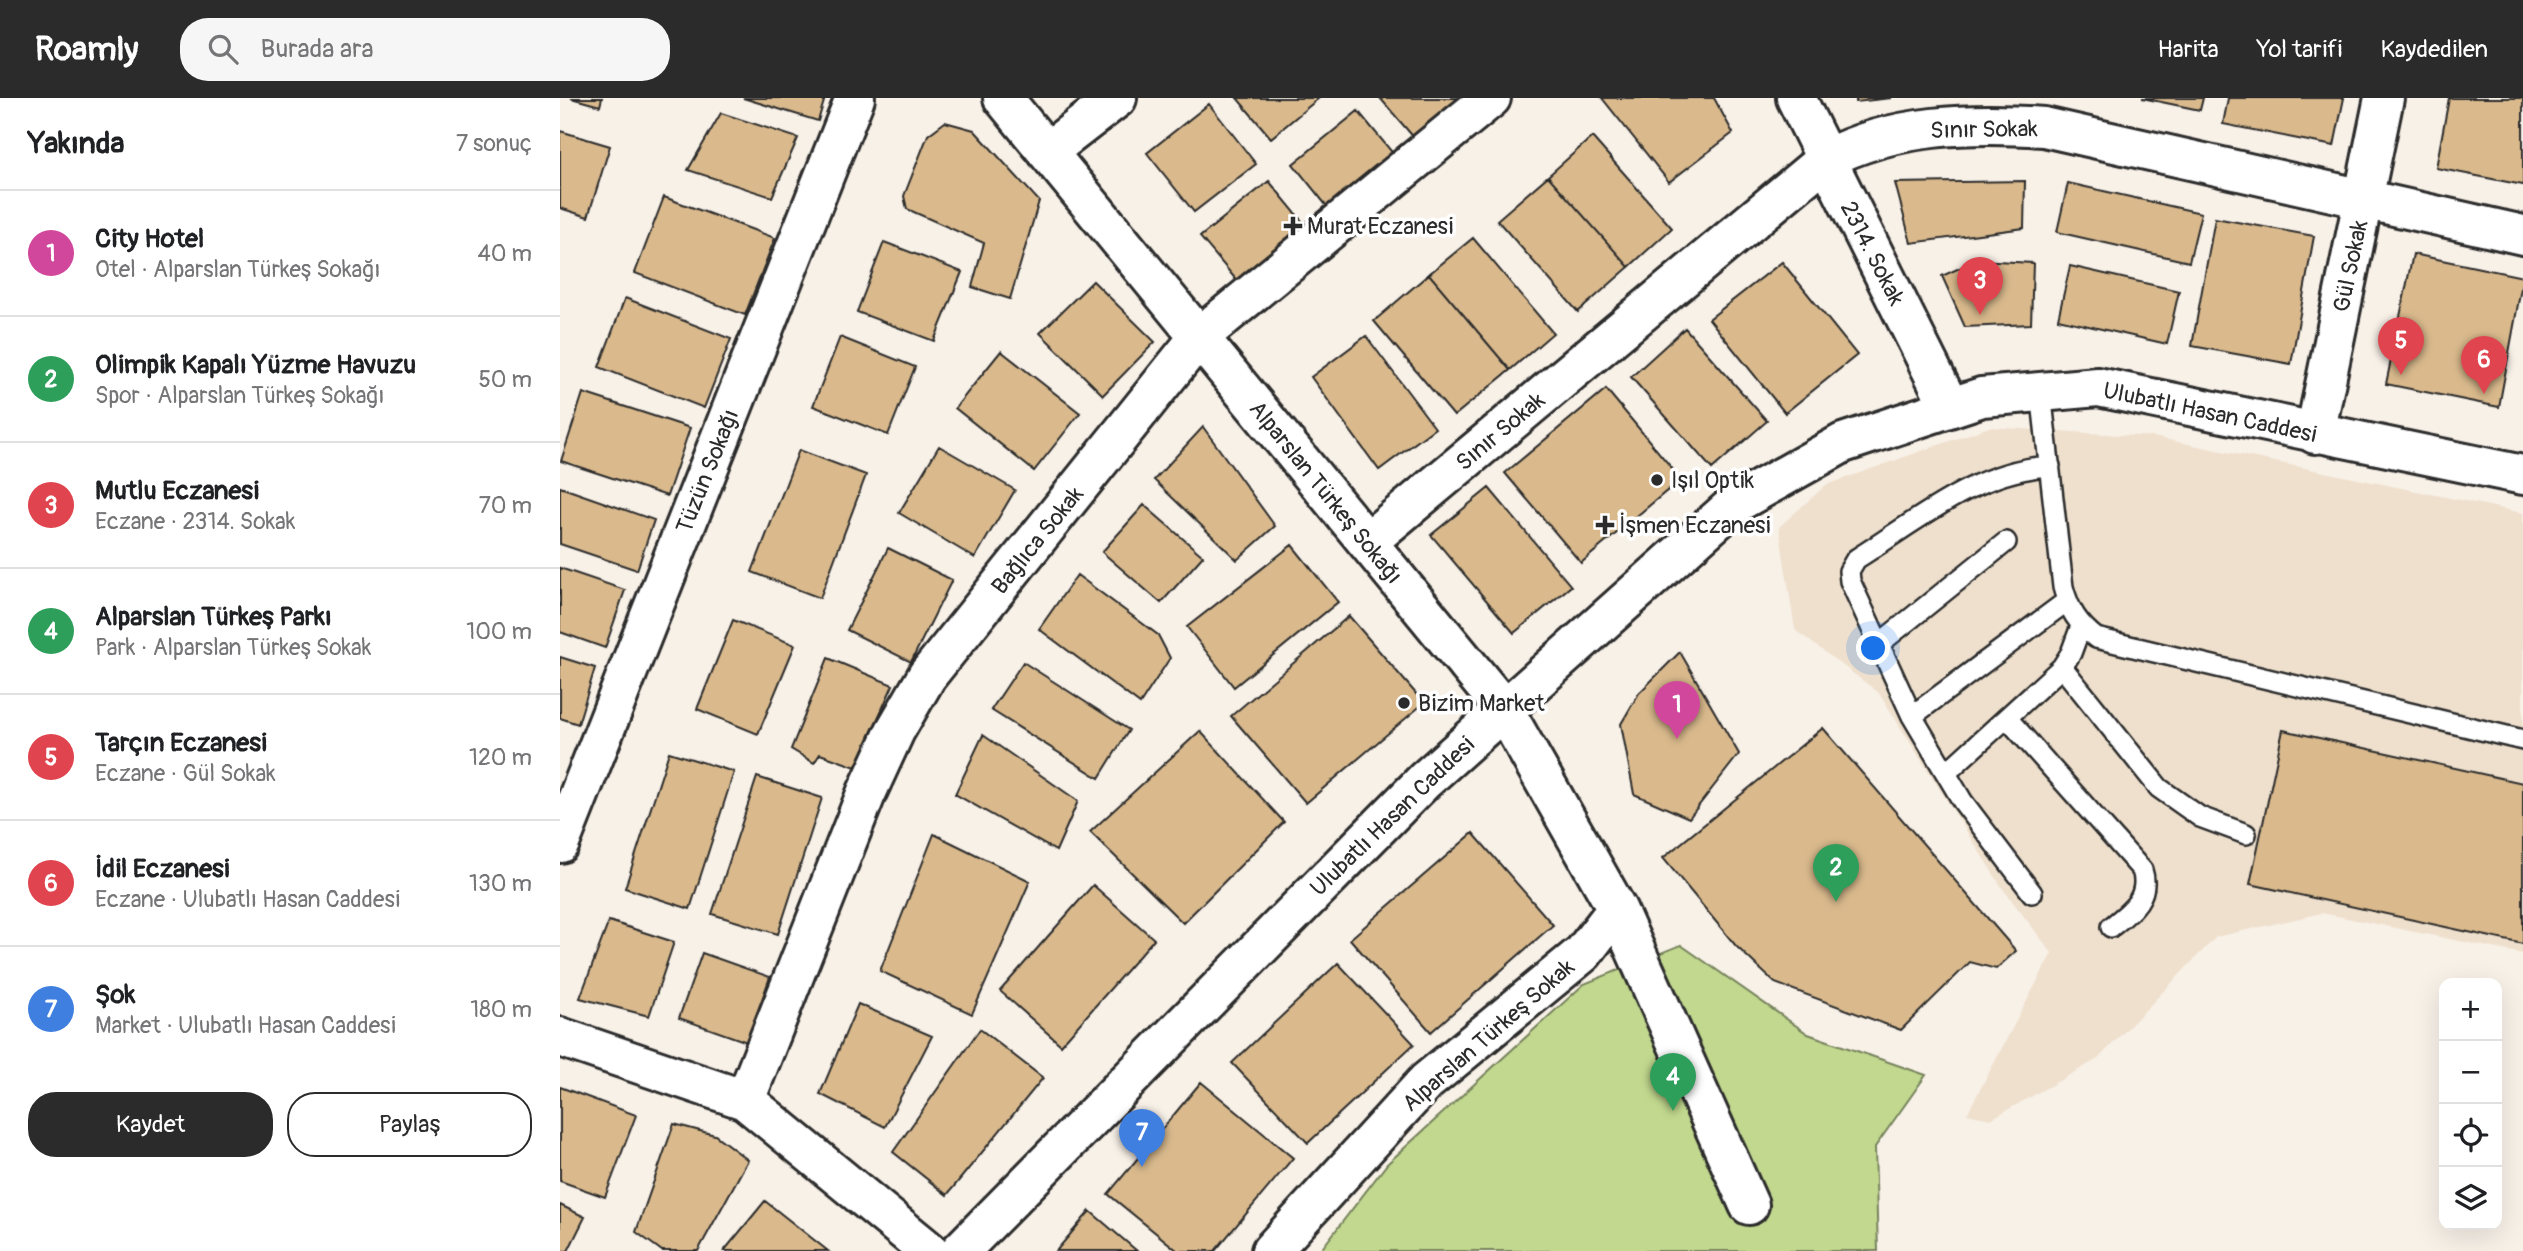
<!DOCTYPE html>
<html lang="tr">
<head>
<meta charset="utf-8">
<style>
	:root { --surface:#fff; --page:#f6f6f6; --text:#202124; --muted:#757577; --line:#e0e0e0; --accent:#2b2b2b }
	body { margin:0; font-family:Pangolin,sans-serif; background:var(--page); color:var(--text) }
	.controls { position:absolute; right:21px; bottom:21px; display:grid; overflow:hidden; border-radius:14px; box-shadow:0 7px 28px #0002 }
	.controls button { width:63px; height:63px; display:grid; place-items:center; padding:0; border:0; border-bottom:2px solid var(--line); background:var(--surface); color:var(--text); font:35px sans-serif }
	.you { position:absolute; left:1314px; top:551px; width:24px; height:24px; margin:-18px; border:5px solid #fff; border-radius:50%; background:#1a73e8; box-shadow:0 0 0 10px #1a73e833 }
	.badge { display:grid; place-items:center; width:46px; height:46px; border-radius:50%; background:var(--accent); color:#fff; font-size:23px; font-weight:700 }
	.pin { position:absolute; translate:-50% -58px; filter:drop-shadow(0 2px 4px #0008) }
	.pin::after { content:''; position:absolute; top:37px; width:24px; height:21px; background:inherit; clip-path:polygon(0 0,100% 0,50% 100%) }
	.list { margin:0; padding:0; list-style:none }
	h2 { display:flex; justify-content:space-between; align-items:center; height:91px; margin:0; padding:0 28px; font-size:30px }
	h2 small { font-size:23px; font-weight:400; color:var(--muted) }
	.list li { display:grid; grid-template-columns:46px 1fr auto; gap:21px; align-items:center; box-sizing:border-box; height:126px; padding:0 28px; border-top:2px solid var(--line) }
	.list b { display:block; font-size:26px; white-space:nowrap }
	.list p { margin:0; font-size:23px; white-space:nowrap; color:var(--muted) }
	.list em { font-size:23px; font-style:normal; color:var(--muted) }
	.actions { display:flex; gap:14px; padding:21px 28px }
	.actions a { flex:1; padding:16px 0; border:2px solid var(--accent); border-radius:28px; text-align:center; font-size:24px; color:var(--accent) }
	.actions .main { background:var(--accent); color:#fff }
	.icon { flex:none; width:38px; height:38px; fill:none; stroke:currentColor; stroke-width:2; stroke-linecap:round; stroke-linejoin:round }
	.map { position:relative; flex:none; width:1963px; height:1153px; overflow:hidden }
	header { display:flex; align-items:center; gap:42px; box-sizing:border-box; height:98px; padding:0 35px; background:var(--accent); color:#fff }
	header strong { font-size:33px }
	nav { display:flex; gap:38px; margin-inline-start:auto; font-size:24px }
	.search { width:490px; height:63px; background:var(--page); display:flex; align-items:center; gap:18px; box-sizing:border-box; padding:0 24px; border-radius:28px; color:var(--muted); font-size:26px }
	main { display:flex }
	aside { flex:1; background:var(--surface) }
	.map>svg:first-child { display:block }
	.built { fill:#efe0cd }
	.green { fill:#c1d88e; stroke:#76825c; stroke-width:2 }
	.building { fill:#daba8d; stroke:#2b2b2b; stroke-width:2 }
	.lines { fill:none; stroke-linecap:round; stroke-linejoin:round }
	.lane-casing { stroke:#2b2b2b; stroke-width:24 }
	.street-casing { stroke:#2b2b2b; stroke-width:44 }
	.secondary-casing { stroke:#2b2b2b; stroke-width:44 }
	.lane { stroke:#fff; stroke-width:19 }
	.street { stroke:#fff; stroke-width:38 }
	.secondary { stroke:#fff; stroke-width:38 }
	.poi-dot { fill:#2b2b2b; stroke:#fff; stroke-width:2.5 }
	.labels { text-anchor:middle; stroke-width:7; stroke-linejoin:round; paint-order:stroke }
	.street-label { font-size:23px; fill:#2b2b2b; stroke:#fff }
	.poi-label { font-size:23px; fill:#2b2b2b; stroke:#fff; text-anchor:start }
</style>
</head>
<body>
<header>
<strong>Roamly</strong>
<div class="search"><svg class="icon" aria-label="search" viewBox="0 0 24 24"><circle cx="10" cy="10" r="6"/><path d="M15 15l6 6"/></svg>Burada ara</div>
<nav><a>Harita</a><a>Yol tarifi</a><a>Kaydedilen</a></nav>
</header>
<main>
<aside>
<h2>Yakında<small>7 sonuç</small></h2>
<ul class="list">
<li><span class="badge" style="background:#d1479c">1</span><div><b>City Hotel</b><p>Otel · Alparslan Türkeş Sokağı</p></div><em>40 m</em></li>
<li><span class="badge" style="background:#2e9e5b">2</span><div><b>Olimpik Kapalı Yüzme Havuzu</b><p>Spor · Alparslan Türkeş Sokağı</p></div><em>50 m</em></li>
<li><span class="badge" style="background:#e0444e">3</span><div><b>Mutlu Eczanesi</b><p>Eczane · 2314. Sokak</p></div><em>70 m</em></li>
<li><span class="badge" style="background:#2e9e5b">4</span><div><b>Alparslan Türkeş Parkı</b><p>Park · Alparslan Türkeş Sokak</p></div><em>100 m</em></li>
<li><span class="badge" style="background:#e0444e">5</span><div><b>Tarçın Eczanesi</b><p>Eczane · Gül Sokak</p></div><em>120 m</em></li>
<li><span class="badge" style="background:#e0444e">6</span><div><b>İdil Eczanesi</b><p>Eczane · Ulubatlı Hasan Caddesi</p></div><em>130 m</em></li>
<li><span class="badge" style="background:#3f7fe0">7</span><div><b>Şok</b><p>Market · Ulubatlı Hasan Caddesi</p></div><em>180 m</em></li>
</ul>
<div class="actions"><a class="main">Kaydet</a><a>Paylaş</a></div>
</aside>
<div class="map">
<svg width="1963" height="1153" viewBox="0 0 1963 1153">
	<rect width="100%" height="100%" fill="#f8f1e8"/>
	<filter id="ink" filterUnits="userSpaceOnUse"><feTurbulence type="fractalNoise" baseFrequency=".0143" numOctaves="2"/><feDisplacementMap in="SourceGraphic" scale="14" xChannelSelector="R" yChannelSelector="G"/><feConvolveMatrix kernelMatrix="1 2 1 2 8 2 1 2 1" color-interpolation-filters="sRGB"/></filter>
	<g filter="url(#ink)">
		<path class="built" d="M1429 329 1594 339 1963 415V856L1762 815 1656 839 1538 961 1431 1021 1407 1016 1492 855 1443 791 1318 594 1235 532 1219 429 1266 387Z"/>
		<path class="green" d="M1121 847 1248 936 1366 977 1315 1049 1318 1153H760L827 1066 1024 886Z"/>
		<path class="building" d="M11 0H42L40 8Z
			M183 0H265L258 23Z
			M677 0H759L711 40Z
			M820 0H906L856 42Z
			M1042 0H1154L1173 35 1109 84Z
			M1296 0H1332L1296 4Z
			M1582 0H1643L1640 12Z
			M1668 0H1784L1774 48 1663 26Z
			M1889 0H1963V87L1876 70Z
			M649 6 696 66 634 114 587 55Z
			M798 13 836 59 770 112 733 66Z
			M161 15 238 40 212 99 128 72Z
			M385 24 414 32 479 103 450 201 412 189 424 145 347 111 344 98 368 37Z
			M0 33 50 48 28 119 0 110Z
			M1032 39 1112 130 1069 169 988 78Z
			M988 78 1069 169 1018 214 937 122Z
			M709 83 747 129 679 185 640 139Z
			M1465 83 1464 130 1351 145 1335 85Z
			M1508 85 1641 115 1629 164 1497 134Z
			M104 99 215 140 185 217 75 175Z
			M1655 120 1754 138 1731 266 1632 248Z
			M913 140 993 235 950 272 869 176Z
			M324 144 402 174 374 243 297 214Z
			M1853 156 1963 179 1939 309 1826 286Z
			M1417 162 1473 165 1471 226 1405 229 1382 178Z
			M1222 164 1297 257 1225 315 1149 221Z
			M1510 168 1619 193 1607 246 1498 221Z
			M869 176 950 272 894 318 814 223Z
			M533 183 595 244 543 297 480 235Z
			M65 200 171 241 144 310 39 269Z
			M1125 230 1207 323 1152 371 1071 279Z
			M806 238 875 330 819 372 751 279Z
			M280 239 355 269 328 337 253 308Z
			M441 253 520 315 474 373 395 310Z
			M1046 291 1121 381 1021 465 945 375Z
			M23 295 130 330 107 398 1 363Z
			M643 329 715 428 677 462 594 382Z
			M379 348 455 392 415 460 339 415Z
			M239 352 306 377 260 500 192 474Z
			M0 389 94 422 77 472 0 446Z
			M929 390 1011 488 954 535 871 437Z
			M584 407 643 458 601 505 542 454Z
			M732 447 778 504 674 589 627 529Z
			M328 450 392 482 351 564 287 532Z
			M0 470 65 492 45 550 0 534Z
			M517 477 598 537 610 560 580 606 479 531Z
			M789 518 864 605 746 705 671 618Z
			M173 522 235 547 198 636 137 611Z
			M1120 554 1179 656 1129 720 1074 696 1061 626 1079 595Z
			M0 559 35 570 18 626 0 620Z
			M268 560 333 587 296 669 260 656 254 665 231 651Z
			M463 564 569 632 539 680 431 612Z
			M1263 630 1456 853 1436 871 1410 864 1341 932 1215 885 1176 848 1103 760Z
			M1723 632 1963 685V846L1690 786Z
			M640 633 724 724 623 825 530 734Z
			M423 637 518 703 496 753 395 696Z
			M109 654 174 674 130 811 65 790Z
			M197 679 262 700 218 836 152 816Z
			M913 735 993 827 871 934 790 841Z
			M374 736 470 783 412 916 320 873Z
			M533 787 594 841 501 947 440 893Z
			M49 823 114 844 89 918 20 900Z
			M142 855 210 879 187 944 119 920Z
			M778 865 854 946 748 1045 672 965Z
			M298 906 372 938 325 1029 260 996Z
			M420 931 483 980 387 1097 333 1054Z
			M641 984 733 1060 655 1153H618L548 1096Z
			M0 989 76 1017 45 1099 0 1083Z
			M114 1026 155 1037 188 1062 138 1153H102L76 1134Z
			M205 1103 268 1153H164Z
			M0 1107 25 1119 8 1153H0Z
			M530 1113 577 1153H496Z"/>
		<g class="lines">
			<defs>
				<path id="lane" d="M1481 294 1503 489C1509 512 1518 526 1536 540L1963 642
					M1319 546 1446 444
					M1502 569 1599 690 1640 719 1686 736
					M1352 618 1507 503
					M1447 620 1582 772C1591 799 1570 814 1551 829
					M1387 674 1502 569 1511 555 1521 528
					M1472 795 1403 704 1352 618 1290 483 1289 473 1296 461C1357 423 1416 372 1490 368"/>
				<path id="street" d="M443 0 943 610 1057 811 1189 1107
					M1236 0 1390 309
					M487 54 557 0
					M1755 336 1824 0
					M807 444 1266 61C1333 26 1410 24 1484 29L1963 137
					M0 745 295 0
					M0 939 185 1002 369 1153
					M185 1002 306 696 335 633 367 578 639 239 931 0
					M711 1153 866 984 1023 855 1057 811"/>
				<path id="secondary" d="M400 1153 865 682 1176 405 1283 345 1422 299 1538 289 1963 377"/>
			</defs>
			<use href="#lane" class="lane-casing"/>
			<use href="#street" class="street-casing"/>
			<use href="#secondary" class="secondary-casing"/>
			<use href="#lane" class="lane"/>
			<use href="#street" class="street"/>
			<use href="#secondary" class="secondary"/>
		</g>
	</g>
	<g class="poi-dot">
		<path d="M729.5 117.5h7v7h7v7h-7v7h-7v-7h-7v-7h7z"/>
		<circle cx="1097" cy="382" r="7"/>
		<path d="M1041.5 416.5h7v7h7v7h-7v7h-7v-7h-7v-7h7z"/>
		<circle cx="844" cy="605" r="7"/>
	</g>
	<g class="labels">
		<g class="street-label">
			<text transform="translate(1424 31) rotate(-1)" y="8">Sınır Sokak</text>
			<text transform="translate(1313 155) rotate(63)" y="8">2314. Sokak</text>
			<text transform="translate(1790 168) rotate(-78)" y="8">Gül Sokak</text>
			<text transform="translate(1650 314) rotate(12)" y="8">Ulubatlı Hasan Caddesi</text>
			<text transform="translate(940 333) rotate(-40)" y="8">Sınır Sokak</text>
			<text transform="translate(147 373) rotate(-68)" y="8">Tüzün Sokağı</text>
			<text transform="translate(766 394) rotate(51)" y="8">Alparslan Türkeş Sokağı</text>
			<text transform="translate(477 442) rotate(-51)" y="8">Bağlıca Sokak</text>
			<text transform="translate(832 718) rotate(-44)" y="8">Ulubatlı Hasan Caddesi</text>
			<text transform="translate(928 937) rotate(-41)" y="8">Alparslan Türkeş Sokak</text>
		</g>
		<g class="poi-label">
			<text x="747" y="136">Murat Eczanesi</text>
			<text x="1111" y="390">Işıl Optik</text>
			<text x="1059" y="435">İşmen Eczanesi</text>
			<text x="858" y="613">Bizim Market</text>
		</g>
	</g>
</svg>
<div class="controls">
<button>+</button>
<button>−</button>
<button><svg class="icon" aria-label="locate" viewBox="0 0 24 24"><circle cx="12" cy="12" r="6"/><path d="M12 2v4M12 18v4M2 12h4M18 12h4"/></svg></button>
<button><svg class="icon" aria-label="layers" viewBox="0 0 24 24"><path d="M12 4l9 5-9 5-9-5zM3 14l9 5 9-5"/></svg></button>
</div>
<div class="you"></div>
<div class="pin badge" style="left:1117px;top:641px;background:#d1479c">1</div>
<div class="pin badge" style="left:1276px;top:804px;background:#2e9e5b">2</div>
<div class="pin badge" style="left:1420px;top:217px;background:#e0444e">3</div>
<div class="pin badge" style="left:1113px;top:1013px;background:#2e9e5b">4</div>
<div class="pin badge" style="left:1841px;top:277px;background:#e0444e">5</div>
<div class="pin badge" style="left:1924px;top:296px;background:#e0444e">6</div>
<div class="pin badge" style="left:582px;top:1069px;background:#3f7fe0">7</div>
</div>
</main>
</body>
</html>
